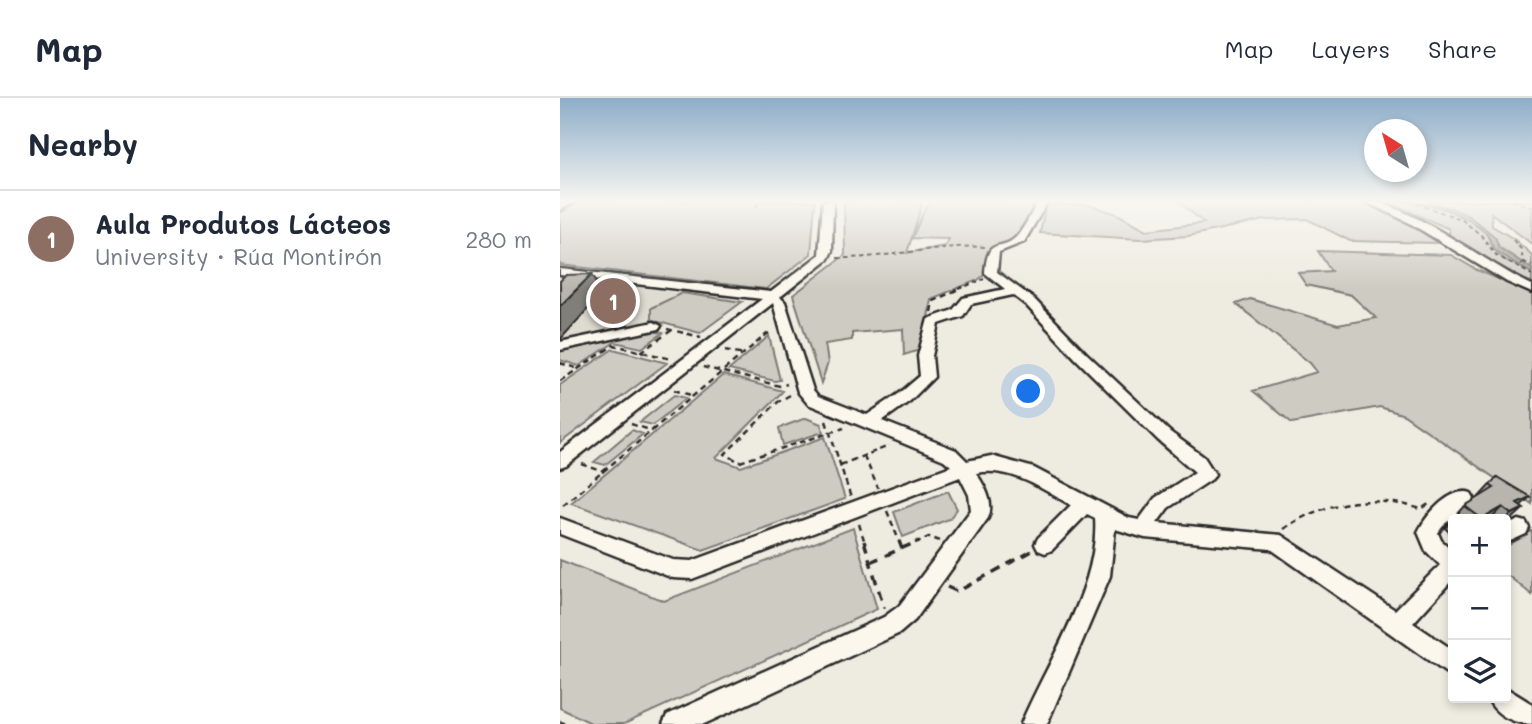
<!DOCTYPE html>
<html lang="en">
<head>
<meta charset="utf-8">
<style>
	:root { --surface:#fff; --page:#f2f2f3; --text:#1f2937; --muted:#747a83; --line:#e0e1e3; --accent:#2b2b2b }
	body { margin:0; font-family:Mali,sans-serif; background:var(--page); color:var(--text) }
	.controls { position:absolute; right:21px; bottom:21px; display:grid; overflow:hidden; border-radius:7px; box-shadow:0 4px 10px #0003 }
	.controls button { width:63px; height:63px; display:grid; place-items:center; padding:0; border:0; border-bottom:2px solid var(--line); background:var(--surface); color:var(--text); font:35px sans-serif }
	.compass { position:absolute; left:804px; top:21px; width:63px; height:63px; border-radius:50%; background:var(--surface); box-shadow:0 4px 10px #0003; rotate:323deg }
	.you { position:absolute; left:469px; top:294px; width:24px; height:24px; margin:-18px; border:5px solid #fff; border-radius:50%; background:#1a73e8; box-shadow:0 0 0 10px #1a73e833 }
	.badge { display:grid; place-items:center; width:46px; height:46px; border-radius:50%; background:var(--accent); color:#fff; font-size:23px; font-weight:700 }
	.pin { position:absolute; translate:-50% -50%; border:4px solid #fff; box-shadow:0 2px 7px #0006 }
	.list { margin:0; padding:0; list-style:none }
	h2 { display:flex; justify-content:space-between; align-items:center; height:91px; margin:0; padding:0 28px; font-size:30px }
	h2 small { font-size:23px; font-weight:400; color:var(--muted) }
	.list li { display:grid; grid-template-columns:46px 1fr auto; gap:21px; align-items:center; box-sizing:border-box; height:98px; padding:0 28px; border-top:2px solid var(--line) }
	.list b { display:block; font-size:26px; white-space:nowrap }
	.list p { margin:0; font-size:23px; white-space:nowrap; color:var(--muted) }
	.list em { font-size:23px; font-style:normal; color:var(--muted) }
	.icon { flex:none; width:38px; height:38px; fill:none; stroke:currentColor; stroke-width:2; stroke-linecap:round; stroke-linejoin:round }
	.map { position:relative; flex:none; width:972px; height:626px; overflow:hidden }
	header { display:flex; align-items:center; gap:42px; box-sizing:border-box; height:98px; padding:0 35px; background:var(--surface); border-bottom:2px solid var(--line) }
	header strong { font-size:33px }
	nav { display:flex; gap:38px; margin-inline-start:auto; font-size:24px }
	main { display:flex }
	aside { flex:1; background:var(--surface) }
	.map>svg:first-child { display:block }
	.built { fill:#dedbd1 }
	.green { fill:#cecbc2; stroke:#7c7b76; stroke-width:2 }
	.water { fill:#a4a29a; stroke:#74726e; stroke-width:2 }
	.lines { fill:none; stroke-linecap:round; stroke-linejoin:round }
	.minor-casing { stroke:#2b2b2b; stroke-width:5 }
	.path-far2 { stroke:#2b2b2b; stroke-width:2; stroke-dasharray:4.5 3.5; stroke-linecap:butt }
	.path-far1 { stroke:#2b2b2b; stroke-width:2.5; stroke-dasharray:6 4.5; stroke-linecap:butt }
	.path { stroke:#2b2b2b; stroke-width:3.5; stroke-dasharray:10 7; stroke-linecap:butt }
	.minor { fill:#fbf7ec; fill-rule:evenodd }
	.wall { fill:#9e9c96; stroke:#2b2b2b; stroke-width:2 }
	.shaded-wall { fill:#817f7a; stroke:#2b2b2b; stroke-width:2 }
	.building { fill:#b8b5ae; stroke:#2b2b2b; stroke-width:2 }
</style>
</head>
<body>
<header>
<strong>Map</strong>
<nav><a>Map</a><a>Layers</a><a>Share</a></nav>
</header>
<main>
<aside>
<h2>Nearby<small></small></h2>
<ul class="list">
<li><span class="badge" style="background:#8d6e63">1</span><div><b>Aula Produtos Lácteos</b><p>University · Rúa Montirón</p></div><em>280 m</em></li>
</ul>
</aside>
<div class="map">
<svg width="972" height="626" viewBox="0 0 972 626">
	<rect width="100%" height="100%" fill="#eeebe0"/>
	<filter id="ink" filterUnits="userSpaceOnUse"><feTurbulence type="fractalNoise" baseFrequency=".0143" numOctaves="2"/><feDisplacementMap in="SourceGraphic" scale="14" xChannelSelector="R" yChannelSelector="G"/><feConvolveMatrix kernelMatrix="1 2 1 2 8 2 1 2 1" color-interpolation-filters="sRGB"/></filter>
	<g filter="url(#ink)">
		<path class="built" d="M0 181 47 186 122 195 91 210 92 233 0 253Z"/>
		<path class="green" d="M22 103H255L251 156 206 191 0 167V115Z
			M284 103H363L347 155 385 148 389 141 352 140 364 113 371 103H479L461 139 432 151 426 159 427 175 418 182 371 201 363 251 344 257 343 231 292 235V242L265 246 268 265 261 285 233 197 285 157Z
			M618 103H799L857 128 879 145 790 143 747 121 704 122 628 138 581 141 480 135 486 106 529 107 557 116 587 132 644 125Z
			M826 103C861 103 897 109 924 133 930 139 930 146 934 152 942 163 961 169 972 175V188L912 156 889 138V131Z
			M864 103H972V146L931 115 932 128 954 141 972 157V171L939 149 935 139 921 127 891 110Z
			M758 153 891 157 917 172 972 195V406L844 317 820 309 732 325 693 293 757 274 750 265 676 206 690 201 778 227 816 220 791 197 746 187 738 175 771 173Z
			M122 195 182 204 140 235 91 222V210Z
			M92 233 103 235 82 250 55 244 19 268 0 262V253Z
			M209 238 220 282 215 283 169 272Z
			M53 251 107 265 0 345V287Z
			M163 277 223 293 156 360 181 369 265 339 285 401 143 452 11 405Z
			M114 297 126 300 93 327 80 324Z
			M246 320 261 326 263 334 223 347 219 330Z
			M72 332 83 336 45 367 34 364Z
			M388 393 397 411 389 421 343 439 334 414Z
			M293 430 317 511 64 626H33L0 610V462L104 503Z
			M971 433H972V497L946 476V449Z"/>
		<path class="water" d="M853 103 891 110 909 118 935 139 939 150 972 171V175L934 152 927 136 909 122 884 110Z"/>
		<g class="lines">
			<defs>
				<path id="minor" d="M3 103H16L0 112V105Z
					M263 103H273L272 153 268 161 220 199 225 204 253 292 258 298 307 317 340 295 360 278 358 258 368 221 393 212 403 200 445 191 425 175C428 134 441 157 458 137 466 127 472 114 478 103H488L464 144 439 154 437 174 474 201 526 255 610 334 644 359 655 376 652 381 608 410 597 425 721 437 835 512 880 467 866 453 858 434C866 417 891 388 911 395L914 400C906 414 889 417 878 435L881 442 893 453V481L853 525 893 552V578L885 574 711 451 585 440 555 431 550 478 487 626H461C487 564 540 488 535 420L527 416 492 452 485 455 478 452 475 446 478 440 511 407C482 391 451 368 416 375 424 387 435 405 428 420L355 522 340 535 144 626H103L107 617 324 519 339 508 411 412 409 397 400 379 132 481 113 480 0 436V420L113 462 132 463 391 368 384 362 248 306 238 294 213 205 6 368 0 370V354L202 201 0 177V171L211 194 259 157ZM453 197 466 207 516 261 598 342 635 374 595 400 579 422 569 420 474 370 431 358 407 363 396 352 322 323 350 303 374 279 372 258 379 226 403 218 411 206Z
					M804 103C847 103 928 167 972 187V195L947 184 848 124Z
					M94 224 101 228 99 231 0 252V244Z
					M959 422 966 424 969 430 966 436 946 445V428Z
					M946 590 972 606V626C955 626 934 617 928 600H946Z"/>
			</defs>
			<use href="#minor" class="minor-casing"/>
			<path class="path-far2" d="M849 103 901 121 921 137 936 157 972 177
				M953 103 972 109
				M195 109 201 103
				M953 142 961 151 963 164 958 168
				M277 160C327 161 375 146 425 149
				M963 164 972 167
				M399 191 424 181"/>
			<path class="path-far1" d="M371 214 373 203 403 189
				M107 231 141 239
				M165 252 183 256
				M81 254 112 232
				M0 265 19 271
				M143 269 220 288 227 286
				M0 283 54 247 111 261
				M114 292 134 298
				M230 297 218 304 165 356 180 364 284 330
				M266 323 291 400
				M71 326 93 333
				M304 358 318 390
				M22 366 44 374
				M280 367 329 348
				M3 407 207 236 213 234
				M327 413 340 445
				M299 426 305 445
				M723 431C765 403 812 396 861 411L869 406
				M355 445 369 439 380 443"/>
			<path class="path" d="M304 443 324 510
				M339 443 342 451
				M310 464 359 443
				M387 489 396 493 404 490 472 453
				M0 624 5 626"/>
			<use href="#minor" class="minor"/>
		</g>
		<path class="wall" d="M937 379 961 407 946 427V421H893V438L885 430 905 408 918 400Z"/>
		<path class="shaded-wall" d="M32 176 43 194 0 242V208Z
			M970 399 952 416 957 405Z
			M943 409 931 421H922Z
			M964 410 946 427V422L952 416Z"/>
		<path class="building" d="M32 176 0 208V183L6 177Z
			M937 379 970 399 957 405 964 410 952 416 943 409 922 421 905 408 934 390 930 387Z"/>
	</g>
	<linearGradient id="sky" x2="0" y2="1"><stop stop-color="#8dadc9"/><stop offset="0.54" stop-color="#f7f6f1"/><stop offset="1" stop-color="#f7f6f1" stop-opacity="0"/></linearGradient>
	<rect width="972" height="191" fill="url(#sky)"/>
</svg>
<div class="controls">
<button>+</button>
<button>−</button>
<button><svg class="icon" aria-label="layers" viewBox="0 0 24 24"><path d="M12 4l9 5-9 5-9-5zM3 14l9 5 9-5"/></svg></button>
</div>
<svg class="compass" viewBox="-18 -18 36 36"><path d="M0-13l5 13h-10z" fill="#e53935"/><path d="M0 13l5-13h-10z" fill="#747a83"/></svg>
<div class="you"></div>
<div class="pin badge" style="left:53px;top:203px;background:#8d6e63">1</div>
</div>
</main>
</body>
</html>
